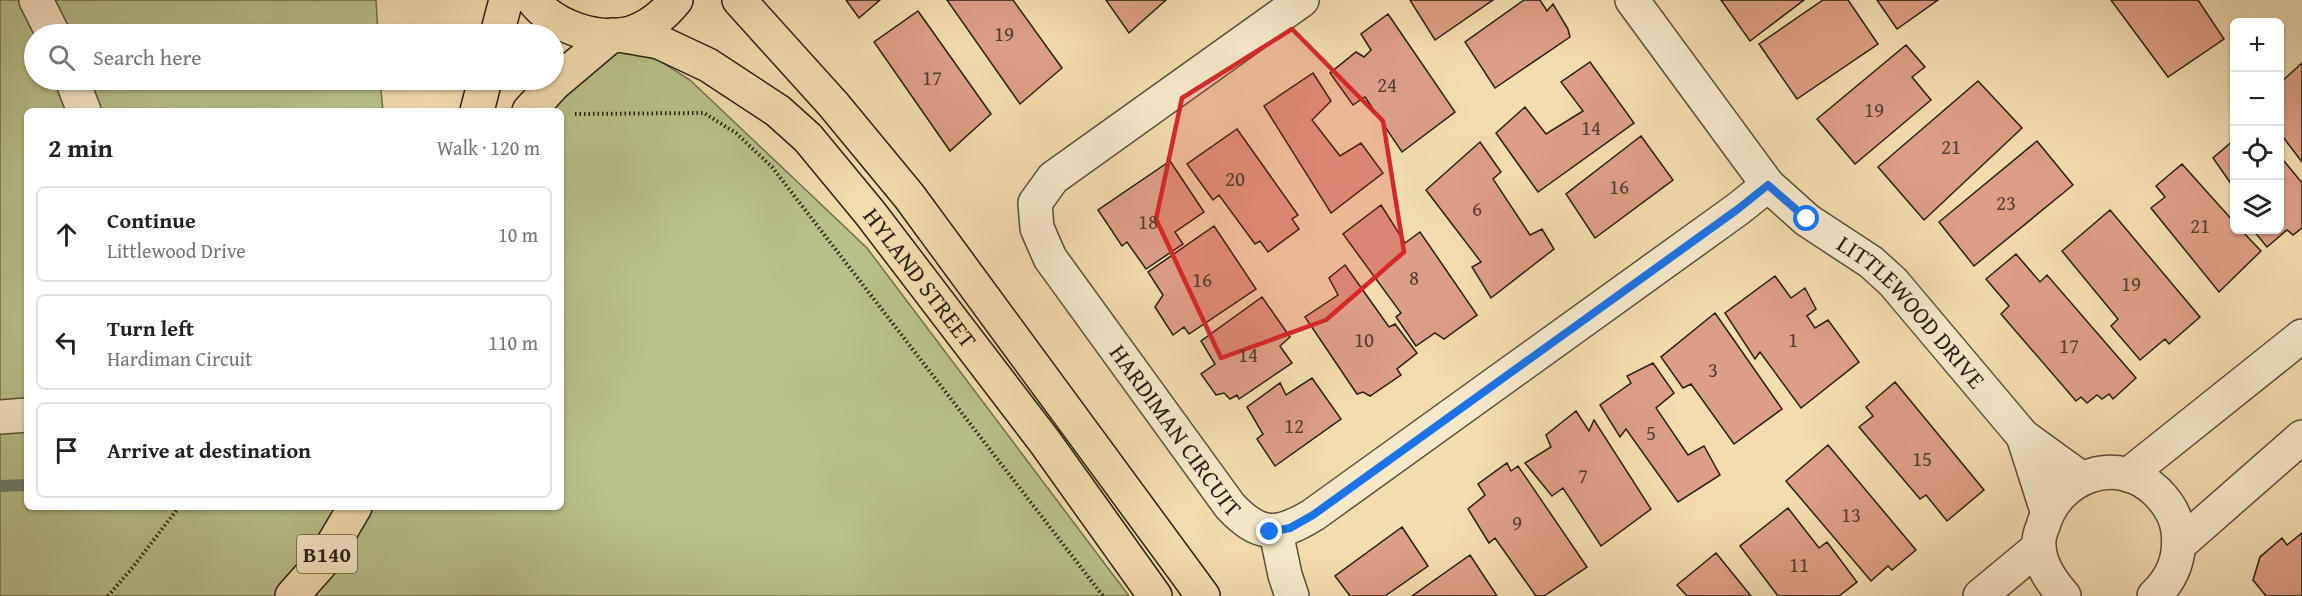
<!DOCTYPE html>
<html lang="en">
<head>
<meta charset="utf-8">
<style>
	:root { --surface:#fff; --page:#f2f2f2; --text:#222; --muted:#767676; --line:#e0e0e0 }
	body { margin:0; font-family:"Gentium Book Plus",serif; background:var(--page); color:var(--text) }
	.controls { position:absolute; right:18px; top:18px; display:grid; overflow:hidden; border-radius:9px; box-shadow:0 2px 4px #0004 }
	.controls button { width:54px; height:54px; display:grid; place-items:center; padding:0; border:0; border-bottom:2px solid var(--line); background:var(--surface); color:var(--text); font:30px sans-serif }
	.stop { position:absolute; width:18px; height:18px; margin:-14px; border:4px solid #1a73e8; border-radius:50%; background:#fff }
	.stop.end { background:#1a73e8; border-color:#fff; box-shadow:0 2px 6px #0008 }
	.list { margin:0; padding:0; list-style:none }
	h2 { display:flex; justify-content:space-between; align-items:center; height:78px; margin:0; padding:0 24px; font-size:26px }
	h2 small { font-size:20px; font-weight:400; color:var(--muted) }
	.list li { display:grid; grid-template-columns:39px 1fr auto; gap:18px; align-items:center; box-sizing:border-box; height:96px; margin:0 12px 12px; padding:0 12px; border:2px solid var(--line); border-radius:9px }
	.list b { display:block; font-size:22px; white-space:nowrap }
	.list p { margin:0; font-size:20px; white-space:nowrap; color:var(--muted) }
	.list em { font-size:20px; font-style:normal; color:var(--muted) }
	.icon { flex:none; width:33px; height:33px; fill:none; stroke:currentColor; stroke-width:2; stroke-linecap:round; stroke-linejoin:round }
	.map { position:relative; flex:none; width:2302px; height:596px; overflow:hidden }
	.search { position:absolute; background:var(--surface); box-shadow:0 2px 4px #0004; left:24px; top:24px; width:540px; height:66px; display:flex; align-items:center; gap:15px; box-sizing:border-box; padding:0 21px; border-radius:33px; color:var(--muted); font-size:22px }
	.panel { position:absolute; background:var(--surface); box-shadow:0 2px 4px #0004; left:24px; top:108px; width:540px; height:402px; border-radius:9px }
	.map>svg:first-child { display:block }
	.green { fill:#b9c18a; stroke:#70704f; stroke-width:1.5 }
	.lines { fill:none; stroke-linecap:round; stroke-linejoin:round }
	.stream { stroke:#6d7d6c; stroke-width:12 }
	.building { fill:#dd9e87; stroke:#281f14; stroke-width:1.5 }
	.minor-casing { stroke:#5a4e3a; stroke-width:36 }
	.major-casing { stroke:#281f14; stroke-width:36 }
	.path { stroke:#281f14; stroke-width:4; stroke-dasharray:1.5 3; stroke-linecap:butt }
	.minor { stroke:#f6e9ca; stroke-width:33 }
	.major { stroke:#f1ddad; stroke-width:33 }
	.route { stroke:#1a73e8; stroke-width:8 }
	.marked { fill:#d62828; fill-opacity:0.2; stroke:#d62828; stroke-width:4.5; stroke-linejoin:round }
	.labels { text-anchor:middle; stroke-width:4.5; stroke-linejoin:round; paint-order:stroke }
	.number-label { font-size:21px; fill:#553f31 }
	.shield { fill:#f6e9ca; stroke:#665c4b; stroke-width:1.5 }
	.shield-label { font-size:22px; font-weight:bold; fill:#281f14 }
	.street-label { font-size:24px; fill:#281f14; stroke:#f6e9ca }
</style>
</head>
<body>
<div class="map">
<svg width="2302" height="596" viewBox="0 0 2302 596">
	<rect width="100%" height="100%" fill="#f1ddad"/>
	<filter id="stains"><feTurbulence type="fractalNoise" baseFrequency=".00333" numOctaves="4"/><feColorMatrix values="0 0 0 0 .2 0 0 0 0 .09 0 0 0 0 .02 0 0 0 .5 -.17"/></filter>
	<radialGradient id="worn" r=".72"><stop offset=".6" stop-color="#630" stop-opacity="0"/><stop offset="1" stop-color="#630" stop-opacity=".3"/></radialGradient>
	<path class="green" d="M0 0H376L378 34H34V80H380L383 111H27V507H561V111H529L619 35 690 80 867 248 1129 596H0Z"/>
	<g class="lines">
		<path class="stream" d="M0 486 27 485"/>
	</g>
	<path class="building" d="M846 0H880L859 18Z
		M947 0H1013L1062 68 1020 104Z
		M1106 0H1166L1129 33Z
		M1410 0H1493L1435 40Z
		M1524 0H1540L1547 11 1553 4 1568 29 1570 37 1495 88 1465 42Z
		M1721 0H1804L1750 41Z
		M1823 0H1848L1878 44 1797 99 1759 44Z
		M1877 0H1938L1897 29Z
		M2111 0H2198L2224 39 2168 77Z
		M918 11 991 114 950 151 874 42Z
		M1388 14 1455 112 1402 152 1365 97 1353 105 1330 73 1356 52 1364 57 1371 50 1361 34Z
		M1906 45 1925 67 1912 77 1931 100 1855 164 1817 119Z
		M1590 62 1634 123 1538 192 1496 133 1525 107 1546 134 1583 111 1561 82Z
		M2302 63V162L2280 133V83Z
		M1313 73 1331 101 1312 120 1340 156 1361 143 1383 173 1331 213 1264 106Z
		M1978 81 2022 128 1924 220 1878 167Z
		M1237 129 1298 215 1292 219 1299 229 1268 252 1260 241 1255 244 1219 195 1213 200 1187 164Z
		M1641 136 1673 180 1595 238 1566 194Z
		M2234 140V188L2213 158Z
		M2037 141 2073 185 1974 266 1939 222Z
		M1480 142 1501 172 1493 179 1530 235 1542 229 1554 249 1491 298 1472 267 1481 262 1426 190Z
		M2280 156 2302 183V228L2293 235 2287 230 2267 247 2253 230H2280Z
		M1170 161 1204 212 1175 232 1183 244 1146 269 1127 242 1122 246 1098 210Z
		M2182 164 2234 222V230H2241L2261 251 2219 292 2151 208 2165 197 2156 186Z
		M1381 205 1405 243 1420 232 1477 315 1444 339 1435 333 1416 346 1396 317 1401 313 1343 234Z
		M2110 210 2200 317 2169 344 2165 339 2140 360 2111 326 2118 319 2062 251Z
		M1214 226 1256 289 1189 334 1184 327 1173 335 1155 307 1163 295 1148 272Z
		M2016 254 2040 282 2047 275 2136 378 2113 399 2109 394 2102 399 2097 395 2087 403 2081 397 2076 401 2001 314 2009 306 1986 279Z
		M1345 265 1389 327 1395 324 1417 353 1397 369 1401 375 1370 396 1363 392 1357 394 1305 317 1338 295 1329 278Z
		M1775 276 1791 298 1805 288 1816 309 1807 316 1815 328 1828 320 1859 362 1801 408 1760 352 1755 359 1725 313Z
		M1262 297 1290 337 1280 346 1292 363 1239 399 1237 395 1230 399 1224 393 1216 395 1201 374 1215 364 1201 341Z
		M1715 313 1782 409 1734 444 1691 384 1683 388 1661 357Z
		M1653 363 1674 393 1656 408 1688 455 1704 446 1720 475 1678 502 1626 429 1620 437 1600 405 1631 383 1627 376Z
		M1312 378 1341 419 1275 466 1257 439 1263 434 1247 407 1280 383 1286 395Z
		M1895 382 1984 490 1947 521 1926 495 1920 499 1859 427 1873 416 1866 407Z
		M1576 411 1589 431 1594 420 1651 509 1601 546 1563 488 1552 496 1525 463 1551 447 1546 435Z
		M1828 445 1916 550 1892 570 1888 566 1871 581 1786 481Z
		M1507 463 1511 471 1518 466 1587 567 1544 596H1536L1495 538 1489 543 1468 509 1485 495 1478 484Z
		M1788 508 1819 548 1827 542 1857 582 1839 596H1778L1740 546Z
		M1402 527 1428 566 1385 596H1350L1335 576Z
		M2302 533V596H2266L2253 580 2260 557 2282 538 2287 545Z
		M1716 553 1751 596H1687L1677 585Z
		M1470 555 1497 596H1412Z"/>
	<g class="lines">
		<defs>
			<g id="minor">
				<path d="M36 0 53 34"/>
				<path id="s1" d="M1302 0 1053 178 1035 203 1037 228 1050 258 1230 506C1259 537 1277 537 1313 515L1738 209 1768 185"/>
				<path id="s2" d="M1632 0 1768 185 1807 220 1871 262 1893 282 2023 436 2081 478"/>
				<path d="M72 80 84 111"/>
				<path d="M0 417 27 415"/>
				<path d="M2023 436 2047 511"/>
				<path d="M2128 475 2302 336"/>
				<path d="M1276 532 1285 575 1292 596"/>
				<path d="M2180 544 2302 437"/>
				<path d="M1980 596 2039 547"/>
				<path d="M2064 596C2052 582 2041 567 2039 548 2038 541 2040 533 2043 526 2057 476 2118 453 2157 492 2168 503 2176 515 2178 531 2181 558 2173 578 2154 596"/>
			</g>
			<g id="major">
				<path d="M533 0C554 27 598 42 631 33 649 27 664 15 676 0"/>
				<path d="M739 0 833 104 909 196 1203 596"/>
				<path d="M497 34 506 0"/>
				<path id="s3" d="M619 35 659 42 708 65 778 111 808 138 870 213 1045 442 1155 596"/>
				<path d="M477 111 485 80"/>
				<path d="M529 111 554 84 612 35"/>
				<path d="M292 596 323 561 355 507"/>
			</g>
		</defs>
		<use href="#minor" class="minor-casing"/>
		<use href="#major" class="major-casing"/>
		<path class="path" d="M575 114 704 113 736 133 772 167 1103 596
			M108 596 133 567 179 507"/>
		<use href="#minor" class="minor"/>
		<use href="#major" class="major"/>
	</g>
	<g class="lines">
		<path class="route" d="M1270 532 1290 528 1313 515 1738 209 1768 185 1807 219"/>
	</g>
	<path class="marked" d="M1292 29 1383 121 1404 252 1326 320 1221 358 1156 219 1182 98Z"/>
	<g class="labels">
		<g class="number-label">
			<text x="1004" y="41">19</text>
			<text x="932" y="85">17</text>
			<text x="1387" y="92">24</text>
			<text x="1874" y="117">19</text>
			<text x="1591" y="135">14</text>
			<text x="1951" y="154">21</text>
			<text x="1235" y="186">20</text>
			<text x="1619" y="194">16</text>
			<text x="2006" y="210">23</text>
			<text x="1477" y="216">6</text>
			<text x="1148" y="229">18</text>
			<text x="2200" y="233">21</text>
			<text x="1414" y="285">8</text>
			<text x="1202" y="287">16</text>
			<text x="2131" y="291">19</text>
			<text x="1364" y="347">10</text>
			<text x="1793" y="347">1</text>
			<text x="2069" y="353">17</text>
			<text x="1248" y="362">14</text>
			<text x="1713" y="377">3</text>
			<text x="1294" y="433">12</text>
			<text x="1651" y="440">5</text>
			<text x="1922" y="466">15</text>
			<text x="1583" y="483">7</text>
			<text x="1851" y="522">13</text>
			<text x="1517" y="530">9</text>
			<text x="1799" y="572">11</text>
		</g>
		<rect class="shield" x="297" y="535" width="60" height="38" rx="4.5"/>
		<g class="shield-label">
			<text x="327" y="562">B140</text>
		</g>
		<g class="street-label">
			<text dy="8" stroke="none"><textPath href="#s3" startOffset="398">HYLAND STREET</textPath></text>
			<text dy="8" stroke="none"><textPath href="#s2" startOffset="422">LITTLEWOOD DRIVE</textPath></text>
			<text dy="8" stroke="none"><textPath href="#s1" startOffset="608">HARDIMAN CIRCUIT</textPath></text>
		</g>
	</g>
	<rect width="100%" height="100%" filter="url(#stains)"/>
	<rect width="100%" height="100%" fill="url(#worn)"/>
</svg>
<div class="controls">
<button>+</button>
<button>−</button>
<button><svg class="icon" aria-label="locate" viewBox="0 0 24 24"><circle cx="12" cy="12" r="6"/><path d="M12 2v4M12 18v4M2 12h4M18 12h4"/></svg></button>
<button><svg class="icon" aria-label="layers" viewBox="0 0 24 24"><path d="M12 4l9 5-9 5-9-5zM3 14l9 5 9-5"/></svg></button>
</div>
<div class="stop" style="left:1807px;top:219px"></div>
<div class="stop end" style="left:1270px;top:532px"></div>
<div class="search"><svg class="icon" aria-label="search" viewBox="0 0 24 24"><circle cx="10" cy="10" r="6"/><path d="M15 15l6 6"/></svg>Search here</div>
<section class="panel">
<h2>2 min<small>Walk · 120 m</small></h2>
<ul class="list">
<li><svg class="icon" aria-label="ahead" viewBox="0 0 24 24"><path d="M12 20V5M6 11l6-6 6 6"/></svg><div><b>Continue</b><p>Littlewood Drive</p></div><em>10 m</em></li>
<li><svg class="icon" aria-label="left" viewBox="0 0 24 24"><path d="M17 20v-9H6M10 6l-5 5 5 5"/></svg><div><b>Turn left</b><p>Hardiman Circuit</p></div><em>110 m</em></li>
<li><svg class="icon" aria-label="arrive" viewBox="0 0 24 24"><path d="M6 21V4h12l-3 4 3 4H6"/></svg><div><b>Arrive at destination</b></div></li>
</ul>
</section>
</div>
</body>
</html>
